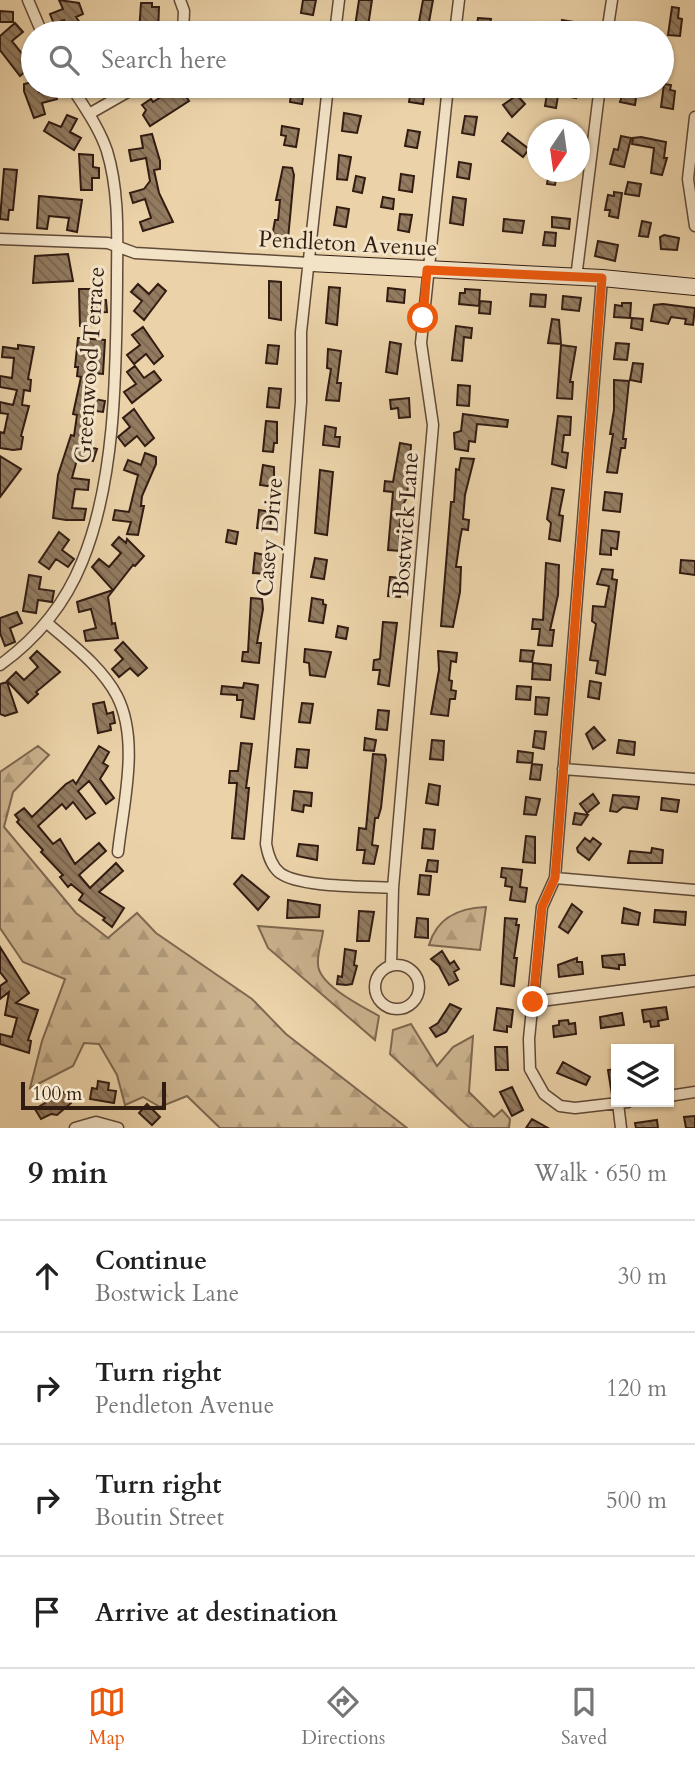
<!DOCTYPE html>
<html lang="en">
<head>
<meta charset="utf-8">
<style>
	:root { --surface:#fff; --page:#f6f6f6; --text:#222; --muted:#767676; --line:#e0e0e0; --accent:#ea580c }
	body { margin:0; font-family:Cardo,serif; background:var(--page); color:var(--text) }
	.controls { position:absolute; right:21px; bottom:21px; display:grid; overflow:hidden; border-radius:0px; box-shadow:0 2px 5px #0004 }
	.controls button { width:63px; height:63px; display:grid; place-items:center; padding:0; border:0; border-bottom:2px solid var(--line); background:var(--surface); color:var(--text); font:35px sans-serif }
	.compass { position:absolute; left:527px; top:119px; width:63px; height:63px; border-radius:50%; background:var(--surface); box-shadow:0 2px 5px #0004; rotate:193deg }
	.scale { position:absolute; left:21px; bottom:18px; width:145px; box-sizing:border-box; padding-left:7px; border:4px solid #311c12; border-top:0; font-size:19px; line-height:24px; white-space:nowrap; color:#311c12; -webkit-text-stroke:5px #f2e2c6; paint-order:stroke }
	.stop { position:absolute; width:21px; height:21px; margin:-16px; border:5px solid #ea580c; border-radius:50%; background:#fff }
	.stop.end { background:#ea580c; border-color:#fff; box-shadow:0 2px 7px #0008 }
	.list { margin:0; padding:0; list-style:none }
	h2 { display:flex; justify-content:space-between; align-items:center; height:91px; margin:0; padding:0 28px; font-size:30px }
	h2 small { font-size:23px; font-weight:400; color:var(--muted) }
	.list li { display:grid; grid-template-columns:46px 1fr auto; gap:21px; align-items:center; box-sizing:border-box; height:112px; padding:0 28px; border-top:2px solid var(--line) }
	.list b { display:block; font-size:26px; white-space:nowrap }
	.list p { margin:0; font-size:23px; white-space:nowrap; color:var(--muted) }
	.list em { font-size:23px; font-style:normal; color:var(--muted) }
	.icon { flex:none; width:38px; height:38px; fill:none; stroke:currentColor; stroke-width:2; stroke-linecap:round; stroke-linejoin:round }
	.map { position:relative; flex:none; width:695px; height:1128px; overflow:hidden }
	.search { position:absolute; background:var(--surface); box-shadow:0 2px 5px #0004; left:21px; right:21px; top:21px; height:77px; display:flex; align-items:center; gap:18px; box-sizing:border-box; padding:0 24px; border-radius:38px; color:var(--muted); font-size:26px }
	.sheet { height:539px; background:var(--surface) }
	nav { display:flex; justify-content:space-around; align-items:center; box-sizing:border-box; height:98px; border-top:2px solid var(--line); background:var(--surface); font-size:19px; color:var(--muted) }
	nav a { display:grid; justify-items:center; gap:4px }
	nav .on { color:var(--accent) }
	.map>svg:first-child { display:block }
	.forest { fill:url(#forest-firs); stroke:#7e6850; stroke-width:2 }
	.building { fill:url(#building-back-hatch); stroke:#311c12; stroke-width:2 }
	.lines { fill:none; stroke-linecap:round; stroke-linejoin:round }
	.street-casing { stroke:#604a38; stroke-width:13 }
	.secondary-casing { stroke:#311c12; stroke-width:18 }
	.street { stroke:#f2e2c6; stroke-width:10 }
	.secondary { stroke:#f2e2c6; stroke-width:16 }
	.route { stroke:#ea580c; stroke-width:9 }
	.labels { text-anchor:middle; stroke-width:6; stroke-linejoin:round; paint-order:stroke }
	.street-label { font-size:23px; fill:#311c12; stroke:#f2e2c6 }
</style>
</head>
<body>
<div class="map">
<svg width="695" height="1128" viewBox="0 0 695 1128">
	<defs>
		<pattern id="forest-firs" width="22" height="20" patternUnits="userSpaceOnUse" patternTransform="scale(1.75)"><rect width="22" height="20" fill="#cbb38e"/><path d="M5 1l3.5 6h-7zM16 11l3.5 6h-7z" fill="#af9979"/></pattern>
		<pattern id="building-back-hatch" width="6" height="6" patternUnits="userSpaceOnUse" patternTransform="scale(1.75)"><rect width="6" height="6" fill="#927b60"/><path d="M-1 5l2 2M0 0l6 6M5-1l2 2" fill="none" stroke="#78644e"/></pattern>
	</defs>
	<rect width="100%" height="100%" fill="#ebd2a8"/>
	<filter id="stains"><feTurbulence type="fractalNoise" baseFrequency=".00286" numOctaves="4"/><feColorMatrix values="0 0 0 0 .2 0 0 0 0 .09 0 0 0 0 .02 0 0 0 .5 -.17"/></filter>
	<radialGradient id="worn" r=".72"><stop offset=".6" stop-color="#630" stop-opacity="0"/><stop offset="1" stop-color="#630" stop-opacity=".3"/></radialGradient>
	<path class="forest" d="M38 746 49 755 13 792 4 827 76 913 108 938 137 913 156 933 252 999 286 1034 407 1128H220L187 1096 160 1107 143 1097 125 1105 117 1075 99 1044 84 1043 73 1066 30 1088 42 1041 65 979 23 962 0 928V772Z
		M486 907 480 950 429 945C437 917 459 908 486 907Z
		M258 926 323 931C322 941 317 954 318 964 318 985 363 1007 379 1016L375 1040 268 948Z
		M411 1024 437 1066 453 1047 473 1036 469 1092 494 1117 502 1110 510 1119 509 1128H470L390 1054 393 1030Z"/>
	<path class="building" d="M59 0 79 3 83 14 76 17 87 33H72L64 20 54 24 50 14 63 9Z
		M303 0H316L313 15 301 13Z
		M359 0H372L367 33H354Z
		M423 0H433L427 33H417Z
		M141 3H152V7H159L158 33H139Z
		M672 7 679 8 678 18 682 19 680 36 668 35Z
		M0 11 13 12V22H0Z
		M478 18 491 19 490 24 495 25 494 33H476Z
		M562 20 580 23 579 30 561 27Z
		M15 23 23 32 12 41 24 56 33 49V65L20 76 0 50V36Z
		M33 82 39 92 54 88 57 99 42 103 45 114 34 118 24 91V84Z
		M664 84 671 85 670 90 675 91 673 109 661 107Z
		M172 86 180 88 189 101 150 126 143 115 146 110 142 105 151 99 153 102 169 92 167 89Z
		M292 86H305L302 104 290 102Z
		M412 86 426 87 423 104 409 102Z
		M566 86H578L576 98 565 96Z
		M624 89 637 91 635 105 620 102Z
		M547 94 558 96 556 108 545 106Z
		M517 95 525 104 512 117 503 105Z
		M344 113 361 116 357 133 342 131Z
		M67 115 77 119 70 132 81 138 74 150 44 131 49 122 61 127Z
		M465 116 477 117 474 135 462 133Z
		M282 126 299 129 296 147 284 145 286 136 281 135Z
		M408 130 420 132 417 148 405 146Z
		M508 133 529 149 523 157 502 141Z
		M152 134 160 161V169L154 170 159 193 173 222 143 231 140 222 151 218 145 199 133 203 130 193 144 189 150 181 146 158 131 161 129 150 143 148 141 136Z
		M621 136 631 138 624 167 610 164 614 149 618 150Z
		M641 137 666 142 664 158H667L662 175 651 173 654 148 632 144 633 138Z
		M79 154 93 155V167L99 168V178H92V190H81Z
		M339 155 351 157 347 180 337 179Z
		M459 162 471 164 469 179 457 177Z
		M283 167 292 168 294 175 288 239 272 237 275 220H278L280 200H276Z
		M4 169 17 170 13 210H9L8 220 0 219Z
		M549 172H557L555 185 547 184Z
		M401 174 414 176 412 192 399 190Z
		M356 176 365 178 362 193 353 191Z
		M628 182 641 184 639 196 625 194Z
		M614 192 622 193 618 218 609 216 610 210H605L608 195 614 196Z
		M39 196 82 200 77 232 67 230 69 218 49 216 47 229 37 228Z
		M383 197 394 199 393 209 381 207Z
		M453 197 466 199 463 225 450 223Z
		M337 207 349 209 346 227 334 225Z
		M400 214 412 215 409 232 398 230Z
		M552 217 570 219 569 229 552 227Z
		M504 219 524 221 522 233 503 231Z
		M642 221 651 223 648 237 639 236Z
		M545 232 556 233 555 246 543 245Z
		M664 235 679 238 677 250 661 249 660 237Z
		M598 241 618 245 615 261 595 256Z
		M68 254 73 281 33 283 35 256Z
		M269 281 281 282V320L269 318Z
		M138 284 149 294 158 284 166 291 144 320 134 311 142 301 131 292Z
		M329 287 340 288 337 325 326 323Z
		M388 288 405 290 404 303 387 301Z
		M79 289H90V301L106 300 107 312 91 313 92 325 80 326Z
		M465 289 480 290 479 306 459 304 460 293H465Z
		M531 294 546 295 545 307 530 306Z
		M563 296 581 298 579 311 562 309Z
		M480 301 491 302 490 314 479 313Z
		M622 303H631L630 318 614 317 615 305 622 306Z
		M663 304 695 308 693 325 685 324 686 319 671 317 668 324 651 321 654 305Z
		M632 318 643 319 642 330 631 328Z
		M552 319 559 320 561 344 548 343Z
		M456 326 472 328 471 338 464 337 462 361 452 360Z
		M143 327 163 356 154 364 146 354 134 364 127 355 140 345 132 335Z
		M78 338 105 340 103 374 92 373 89 398 105 401 103 412 88 410 82 445 97 449 93 461 78 456 72 478 89 480 88 490 75 489 72 508 86 509 84 520H66L53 518 58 475 71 435 74 436 77 415 73 414 81 377 77 376 78 367H75Z
		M390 342 401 344 397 374 386 372Z
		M616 343 629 344 627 360 614 359Z
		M18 345 34 347 28 379 31 380 30 391 24 390 22 405 29 406 21 436 23 437 21 449 13 450 0 448V432L4 433 8 414 0 413V402L13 405 17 390 0 387V376L12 378 14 358 2 357 3 347 18 349Z
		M268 345 279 346 277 364 266 363Z
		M561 345 576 347 570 382H573L572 399 557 398Z
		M328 349 341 351 337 383H341L339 401 326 400 331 369 327 368Z
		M633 363 643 364 641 382 630 380Z
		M135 366 144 378 154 371 161 380 132 403 124 392 136 384 127 372Z
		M614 380 629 381 623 439H626L625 448H621L617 473 607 472 613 434H610L614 410Z
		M458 385 470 386 469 406 457 405Z
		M269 388 281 389 279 408 267 407Z
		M409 398 410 417 399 418 398 408 391 409 390 400Z
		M134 409 154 438 145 446 137 436 125 446 118 437 130 427 123 418Z
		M463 414 508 420 507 427 477 424 475 442 469 441 468 451 455 449 454 433 461 431Z
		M558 416 571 417 570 435H564L562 452 568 453 566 468 552 464Z
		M266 421 277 422V443H274L273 452 263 451Z
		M325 426 336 428 335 437H340L339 447 323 445Z
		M400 443 411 445 407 497 402 507 399 532 401 551 388 550 393 492 384 491 385 481 393 482Z
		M145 453 156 457V464L142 496 141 506H144L138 535 127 534 131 522 113 520 115 510 129 512 138 475 124 470 128 460 141 465Z
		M0 456 21 469 0 497Z
		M461 458 474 459 465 495 463 519 469 520 468 530 462 529 460 539 456 567H461L460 592 453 627 441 626 451 502H454L456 469 459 470Z
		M263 465 274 467V487L260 485Z
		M320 470 333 472 327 535 315 533Z
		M552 488 564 490 559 515 563 516 560 541 549 539 551 523 547 519Z
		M605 492 622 494 620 512 603 510Z
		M259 510 272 512 270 529 257 528Z
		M228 530 238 532 236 544 226 542Z
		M602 530 619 532 617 549 611 548V555L600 554Z
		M59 532 69 540 62 550 74 559 68 567 56 559 49 569 39 562Z
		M119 537 126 543 127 539 144 556 135 566 133 565 108 597 112 624 115 623 118 638 86 641 84 631 96 628 91 609 79 612 77 602 113 590 92 567 99 559 109 567 121 553 112 545Z
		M255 553 266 555V574L253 573Z
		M315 558 327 560 324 579 311 577Z
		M681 560 695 561V575L680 573Z
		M546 563 559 565 558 595 550 630H554L552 646 538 645 540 629H532L533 619 543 620Z
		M602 569 613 570 612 579 617 580 605 675 596 673 598 661 590 660 596 624 592 621 593 606 605 607 609 586 597 584Z
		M29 575 41 577 39 589 54 591 52 602 38 600 36 613 23 611Z
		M390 577 402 578 400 597 388 596Z
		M251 598 262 599 263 609 257 643H261L259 663 242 661 243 652H248Z
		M312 598 323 600V604L326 605 323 623 309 621Z
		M17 612 22 623 10 628 15 642 5 646 0 633V618Z
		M383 622 397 623 389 686 378 684 380 670H373L374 660 380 659Z
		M338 626 348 628 346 639 336 637Z
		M123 642 147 668 138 676 130 668 119 677 112 669 123 659 115 650Z
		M305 649 331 652 325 677 310 675 309 663 304 662Z
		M521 650 534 651 532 662 520 661Z
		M37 651 60 672 36 692 38 694 28 703 7 681 16 672 24 680 38 667 30 658Z
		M438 651 457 653 456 662 451 661 449 680 452 681 451 690 456 691 455 699H450L448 716 431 714 439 670Z
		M533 663 551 665 550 680 532 679Z
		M590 681 601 683 599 699 588 697Z
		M7 682 17 712 5 716 0 714V684Z
		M244 683 258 685 254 719 241 717 243 700H237V695L221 694 222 686 243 688Z
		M517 686 531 687 530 700 516 699Z
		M536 697 549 698 547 715 535 714Z
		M104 702 107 714 113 712 115 723 110 724 111 730 98 733 93 704Z
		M302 703 313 704 310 723 299 722Z
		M378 710 389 711 387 730 376 729Z
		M594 727 605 740 593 749 586 734Z
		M535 731 546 732 544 749 533 747Z
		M365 738 376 740 374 751 364 750Z
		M432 740 444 741 443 760 430 759Z
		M619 740 635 742 634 755 617 753Z
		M241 743 252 744 246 788H249L244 839 232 838 237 783H229L230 771H238Z
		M99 746 109 752 103 763 108 766 100 779 114 798 106 804 89 781 78 791 95 813 86 819 73 802 66 809 62 804 38 826 53 844 60 839 75 864 99 843 106 851 79 875 90 888 116 863 123 871 99 892 124 908 112 927 103 920 105 918 79 900 83 894 71 884 68 887 60 877 63 875 41 852 43 850 17 822 19 820 15 815 24 808 32 817 66 784 73 780 76 784Z
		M297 749 309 750 307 768 295 767Z
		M518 751 533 753 532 763 517 762Z
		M373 754 385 755 386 760 381 808 378 818H375L372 845 378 846 374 864 363 863 365 850H357L359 828 366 829Z
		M532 764 542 765 540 780 530 779Z
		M429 784 440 786 438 805 426 803Z
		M294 791 312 793 311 806 304 805 303 812 292 810Z
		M593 794 599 803 587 813 580 804Z
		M613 795 639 797 637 809 623 807 617 812 610 811Z
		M526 797 540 799 536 815 524 814Z
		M662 798 679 800 677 812 661 810Z
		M575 813 588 815 581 825 573 824Z
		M424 829 435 830 433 849 422 848Z
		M526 836 535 837V863L523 862Z
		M585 838 590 842 593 838 601 844 589 860 578 852 577 848Z
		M299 844 318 846 317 860 297 856Z
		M652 848 663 850 662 863H628L630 851 651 853Z
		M428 860 438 861 437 872 426 871Z
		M502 868 522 870 520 887 527 888 525 902 510 900 512 887 505 886 506 878 501 877Z
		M242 875 269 897 258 910 234 884Z
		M420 875 431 876 429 895 418 894Z
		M288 900 320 905 319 917 287 918Z
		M572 904 582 912 568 933 559 927Z
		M624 908 640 913 638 925 622 923Z
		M655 910 686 912 685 925 654 922Z
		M359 911 374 912 369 941H357Z
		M417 918 428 919V938L415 937Z
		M505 918 517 919 516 925H519L514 958H517L514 986 501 984Z
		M0 947 29 993 16 1003 38 1010 28 1040 31 1041 29 1053 0 1044V1034L12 1037 17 1018 5 1015 9 992 0 999V986L7 981 0 972Z
		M345 949 356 951 354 965 357 966 352 984 346 985 337 984 338 976 342 977Z
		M442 951 450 964 454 961 459 969 454 972 458 980 449 985 439 966 431 959Z
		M624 954 625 965H619V969L603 967 602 956Z
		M577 958V962H582L583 974 559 977 558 965Z
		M450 1004 461 1009 446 1032 436 1037 430 1028 438 1023Z
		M666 1007 668 1019 658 1021 659 1026 651 1027 650 1021 644 1022 642 1010Z
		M497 1008 513 1010 511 1027 507 1026V1032L494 1030Z
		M622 1013 624 1025 601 1028 600 1017Z
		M568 1020 569 1024 575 1023 576 1034 554 1037 553 1026 559 1025V1021Z
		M495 1047H507L508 1070H496Z
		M563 1062 590 1077 586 1085 557 1073Z
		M616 1069V1095H612L608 1070Z
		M98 1081 109 1083 108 1090 116 1091 114 1103 90 1099 92 1088 97 1089Z
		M512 1087 523 1110 512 1116 500 1092Z
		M56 1090 59 1094 64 1092 71 1103 57 1115 51 1114 41 1119 35 1109 50 1100 47 1095Z
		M147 1104 160 1117 152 1125 139 1113Z
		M695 1116V1128H686L684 1117Z
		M532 1119 548 1128H526Z
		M657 1120 658 1128H636L635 1123Z"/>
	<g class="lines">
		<defs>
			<path id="street" d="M28 0 42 33
				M180 0 184 11 183 33
				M335 33 339 0
				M455 33 459 0
				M607 33 612 0
				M328 86 301 332V402L266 844C268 855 271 866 280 873 301 888 366 886 393 888
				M89 114 138 86
				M695 117 688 179 695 226
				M0 239 108 243 135 253 310 263
				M576 278 600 86
				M602 278 555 878 542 907 529 1039 530 1069 544 1094 560 1106 575 1108 618 1103
				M46 622C71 644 102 667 117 696 140 741 123 805 118 852
				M0 665C36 639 65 604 82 562 116 480 116 371 117 283 117 239 120 194 107 151 99 127 84 107 71 86
				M563 769 695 779
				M555 878 695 890
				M375 987a22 22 0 1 1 44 0a22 22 0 1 1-44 0Z
				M391 966 393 888 433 425 421 343 448 86
				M533 1002 695 981
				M669 1096 695 1092
				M75 1128 96 1122 118 1128
				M621 1128 618 1103 628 1102"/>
			<path id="secondary" d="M310 263 602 278 695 287"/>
		</defs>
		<use href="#street" class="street-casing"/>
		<use href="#secondary" class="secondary-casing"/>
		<use href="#street" class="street"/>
		<use href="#secondary" class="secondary"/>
	</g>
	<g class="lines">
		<path class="route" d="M423 318 427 270 602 278 555 878 542 907 533 1002"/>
	</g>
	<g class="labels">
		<g class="street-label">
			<text transform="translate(348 243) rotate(3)" y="8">Pendleton Avenue</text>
			<text transform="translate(89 365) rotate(-86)" y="8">Greenwood Terrace</text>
			<text transform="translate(405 524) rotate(-86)" y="8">Bostwick Lane</text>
			<text transform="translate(269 537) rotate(-85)" y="8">Casey Drive</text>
		</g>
	</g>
	<rect width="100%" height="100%" filter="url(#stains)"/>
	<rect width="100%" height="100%" fill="url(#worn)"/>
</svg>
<div class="controls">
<button><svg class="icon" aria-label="layers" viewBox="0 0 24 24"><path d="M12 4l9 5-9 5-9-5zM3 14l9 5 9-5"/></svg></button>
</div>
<svg class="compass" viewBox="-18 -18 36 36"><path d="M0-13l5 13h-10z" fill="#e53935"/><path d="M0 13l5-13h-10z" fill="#767676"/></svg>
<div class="scale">100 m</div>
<div class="stop" style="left:423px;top:318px"></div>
<div class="stop end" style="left:533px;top:1002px"></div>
<div class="search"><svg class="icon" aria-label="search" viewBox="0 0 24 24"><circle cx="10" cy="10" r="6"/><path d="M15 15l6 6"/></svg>Search here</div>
</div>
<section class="sheet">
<h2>9 min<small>Walk · 650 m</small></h2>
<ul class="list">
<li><svg class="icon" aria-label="ahead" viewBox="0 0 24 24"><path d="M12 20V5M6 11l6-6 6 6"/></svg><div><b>Continue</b><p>Bostwick Lane</p></div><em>30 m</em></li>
<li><svg class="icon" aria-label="right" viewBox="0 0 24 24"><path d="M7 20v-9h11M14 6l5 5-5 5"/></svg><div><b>Turn right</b><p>Pendleton Avenue</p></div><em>120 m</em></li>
<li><svg class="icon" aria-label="right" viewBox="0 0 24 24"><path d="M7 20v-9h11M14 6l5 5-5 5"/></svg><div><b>Turn right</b><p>Boutin Street</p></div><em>500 m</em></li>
<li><svg class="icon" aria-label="arrive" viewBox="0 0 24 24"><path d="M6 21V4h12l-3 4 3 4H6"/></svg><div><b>Arrive at destination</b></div></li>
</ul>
</section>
<nav>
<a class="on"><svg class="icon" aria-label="map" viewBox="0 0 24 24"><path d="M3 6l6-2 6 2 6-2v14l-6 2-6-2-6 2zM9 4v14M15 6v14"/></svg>Map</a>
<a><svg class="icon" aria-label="directions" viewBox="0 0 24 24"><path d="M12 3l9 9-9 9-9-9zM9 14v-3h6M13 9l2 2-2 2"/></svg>Directions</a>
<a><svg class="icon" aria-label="saved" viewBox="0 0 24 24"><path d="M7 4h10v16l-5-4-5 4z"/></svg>Saved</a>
</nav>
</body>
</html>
